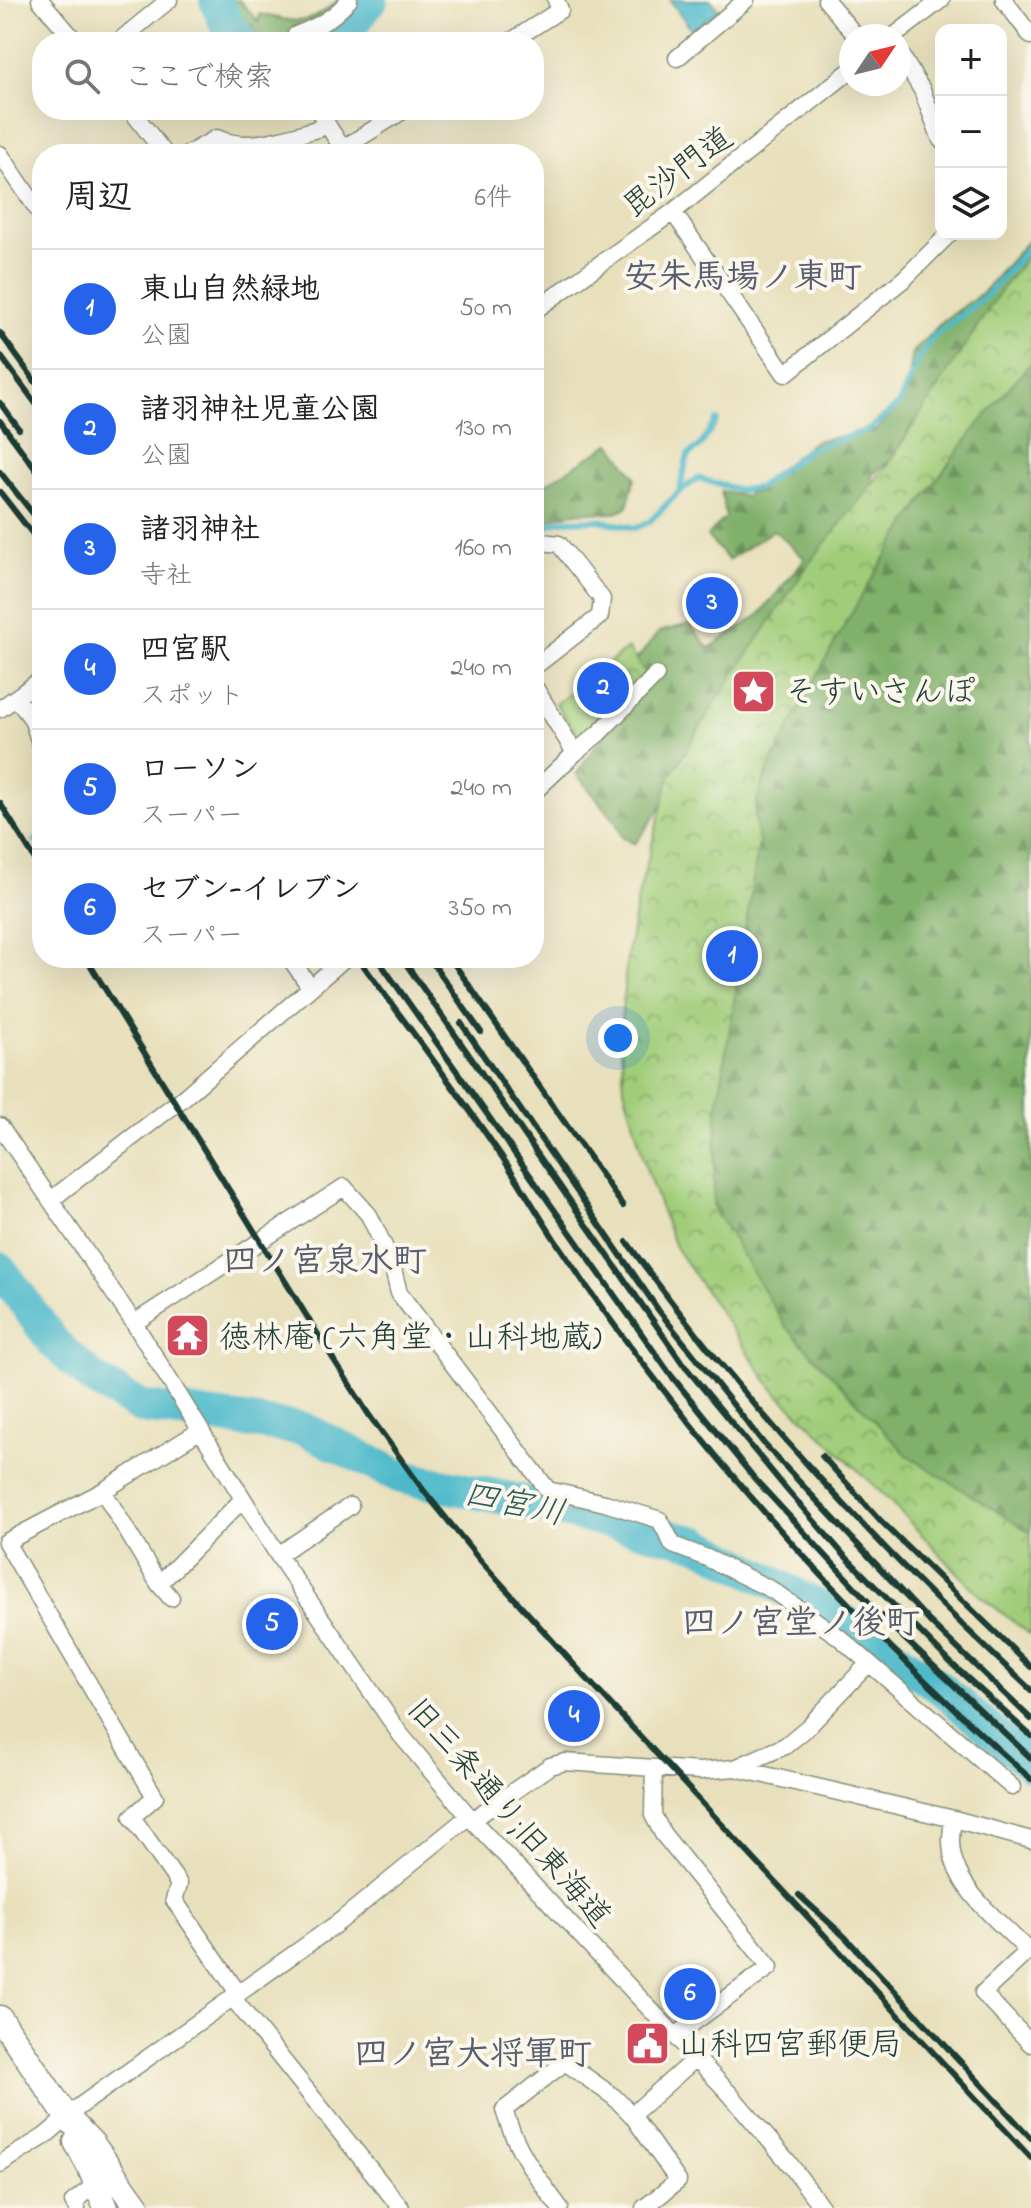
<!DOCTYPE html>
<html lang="ja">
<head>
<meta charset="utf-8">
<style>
	:root { --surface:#fff; --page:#f6f6f6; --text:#222; --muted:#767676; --line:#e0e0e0; --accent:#2563eb }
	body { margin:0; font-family:"Indie Flower","Klee One",sans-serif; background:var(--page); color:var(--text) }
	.controls { position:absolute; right:24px; top:24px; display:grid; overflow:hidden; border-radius:16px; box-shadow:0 8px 32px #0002 }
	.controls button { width:72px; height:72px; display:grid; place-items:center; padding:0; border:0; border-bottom:2px solid var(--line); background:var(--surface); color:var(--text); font:40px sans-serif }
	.compass { position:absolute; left:839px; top:24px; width:72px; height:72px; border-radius:50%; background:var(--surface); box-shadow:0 8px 32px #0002; rotate:55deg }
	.you { position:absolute; left:618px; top:1038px; width:28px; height:28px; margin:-20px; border:6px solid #fff; border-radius:50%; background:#1a73e8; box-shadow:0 0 0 12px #1a73e833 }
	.badge { display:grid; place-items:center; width:52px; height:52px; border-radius:50%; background:var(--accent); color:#fff; font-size:26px; font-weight:700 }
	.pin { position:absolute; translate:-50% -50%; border:4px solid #fff; box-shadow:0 2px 8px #0006 }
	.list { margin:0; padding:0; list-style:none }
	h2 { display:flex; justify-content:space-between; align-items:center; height:104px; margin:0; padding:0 32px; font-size:34px }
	h2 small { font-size:26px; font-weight:400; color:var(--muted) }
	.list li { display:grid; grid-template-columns:52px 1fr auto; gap:24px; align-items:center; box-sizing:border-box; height:120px; padding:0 32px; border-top:2px solid var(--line) }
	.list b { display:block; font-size:30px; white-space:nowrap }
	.list p { margin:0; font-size:26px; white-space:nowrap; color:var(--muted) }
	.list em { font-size:26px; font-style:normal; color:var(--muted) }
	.icon { flex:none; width:44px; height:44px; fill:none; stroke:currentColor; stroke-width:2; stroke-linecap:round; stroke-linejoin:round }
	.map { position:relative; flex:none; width:1031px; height:2208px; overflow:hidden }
	.search { position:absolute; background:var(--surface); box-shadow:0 8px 32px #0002; left:32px; top:32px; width:512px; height:88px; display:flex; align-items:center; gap:20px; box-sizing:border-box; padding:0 28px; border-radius:32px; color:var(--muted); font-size:30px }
	.panel { position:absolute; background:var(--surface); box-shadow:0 8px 32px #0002; left:32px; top:144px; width:512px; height:824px; border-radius:32px }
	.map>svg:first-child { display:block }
	.forest { fill:url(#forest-firs); stroke:#50764f; stroke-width:2 }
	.park { fill:url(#park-crowns); stroke:#608557; stroke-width:2 }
	.water { fill:#4eb9cb; stroke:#367b80; stroke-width:2 }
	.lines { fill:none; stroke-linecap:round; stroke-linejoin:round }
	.stream { stroke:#4eb9cb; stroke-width:6 }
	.river { stroke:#4eb9cb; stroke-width:34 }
	.street-casing { stroke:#848e78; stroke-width:19 }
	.secondary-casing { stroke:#848e78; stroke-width:27 }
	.street { stroke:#fff; stroke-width:16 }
	.secondary { stroke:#fff; stroke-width:24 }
	.rail { stroke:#1f3d34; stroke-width:6 }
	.labels { text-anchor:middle; stroke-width:8; stroke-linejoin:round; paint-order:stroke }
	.street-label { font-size:32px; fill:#1f3d34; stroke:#fbf7ec }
	.poi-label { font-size:32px; fill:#1f3d34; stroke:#fbf7ec; text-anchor:start }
	.neighbourhood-label { font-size:34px; font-weight:bold; fill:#585e6f; stroke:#fbf7ec }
	.water-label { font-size:34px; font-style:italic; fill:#2b5c5a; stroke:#fbf7ec }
</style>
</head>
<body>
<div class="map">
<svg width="1031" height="2208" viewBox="0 0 1031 2208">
	<defs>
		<pattern id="forest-firs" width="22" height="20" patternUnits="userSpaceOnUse" patternTransform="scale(2)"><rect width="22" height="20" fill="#80b06a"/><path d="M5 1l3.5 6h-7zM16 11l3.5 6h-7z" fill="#689058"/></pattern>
		<pattern id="park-crowns" width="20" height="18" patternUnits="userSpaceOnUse" patternTransform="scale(2)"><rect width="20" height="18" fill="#a1cd7a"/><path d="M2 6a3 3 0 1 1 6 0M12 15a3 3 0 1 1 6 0" fill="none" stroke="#83a865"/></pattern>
	</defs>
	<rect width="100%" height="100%" fill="#fbf7ec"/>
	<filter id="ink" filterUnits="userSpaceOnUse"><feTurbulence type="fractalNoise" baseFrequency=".0125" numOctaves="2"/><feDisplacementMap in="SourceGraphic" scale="16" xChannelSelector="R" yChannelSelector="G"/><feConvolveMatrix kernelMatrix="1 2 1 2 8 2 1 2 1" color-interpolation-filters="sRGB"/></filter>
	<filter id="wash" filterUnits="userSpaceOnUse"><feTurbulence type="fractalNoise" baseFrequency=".006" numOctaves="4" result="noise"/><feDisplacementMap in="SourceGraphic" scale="32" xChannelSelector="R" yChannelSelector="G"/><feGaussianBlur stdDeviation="1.8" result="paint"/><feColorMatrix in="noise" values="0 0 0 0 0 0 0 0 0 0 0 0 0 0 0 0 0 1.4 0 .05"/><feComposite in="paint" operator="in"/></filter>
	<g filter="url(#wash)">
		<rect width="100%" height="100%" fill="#e8e0bc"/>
		<path class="forest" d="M216 0H239L259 22V14C297 22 307 28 338 0H371L345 34 334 42H235Z
			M1031 237V285L907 447 872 475 875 493 1031 342V1583L964 1533 684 1221 702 1047 729 977 740 888 737 815 676 786 635 844 622 837 615 820 576 774 637 688 630 668 659 632 690 624 709 648 758 616 805 559 774 530 728 560 707 536 726 517 721 491 745 496 815 441 877 430 909 390 911 354 944 320 983 292Z
			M611 443 635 477 627 507C610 516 608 513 590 512 573 511 549 518 534 527V488L547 483Z"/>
		<path class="park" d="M1031 251V363C938 465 864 583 801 706 786 737 763 771 756 806 753 816 757 831 759 842L717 1110 713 1207 785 1326 907 1455 1031 1533V1635L979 1595 886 1497 773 1389 675 1247 647 1171 624 1088 620 1032 627 957 637 901 669 779 713 706 810 562 888 464 1003 287Z
			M628 648 645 673 579 737 556 704Z"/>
		<path class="water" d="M670 0H711L719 10 692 30Z"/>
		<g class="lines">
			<path class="stream" d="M679 492 698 478 738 490 758 488 808 450 870 429 899 404 919 358 932 338 987 295 1031 244
				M534 536 551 524 560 521 599 520 635 528 649 522 679 492 688 455 700 446 717 420
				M35 841 42 834"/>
			<path class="river" d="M216 0 225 21 242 42
				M334 42 345 34 371 0
				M0 1269 54 1343 93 1379 141 1407 304 1429 401 1477 520 1501 698 1543 829 1612 868 1636 943 1690 1031 1765"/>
		</g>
	</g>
	<g filter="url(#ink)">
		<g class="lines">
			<defs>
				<path id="street" d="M40 0 76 42
					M826 0 856 36
					M1004 0 1031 36
					M894 36 941 0
					M118 42 169 0
					M297 42 296 35C317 27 334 18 349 0
					M510 42 560 10 556 0
					M899 52 922 90 941 140
					M677 58 746 0
					M131 110 165 154
					M318 110 346 154
					M342 149 404 110
					M0 154 42 216
					M188 154 217 138C249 154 295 134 328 126
					M673 212 785 374 905 278 949 234
					M534 311 673 212 851 70
					M534 548 542 542 559 544 602 599 600 616 534 667
					M534 686 575 753 534 792
					M16 698 32 719 42 749
					M0 709 42 679
					M575 753 599 733 656 675
					M290 958 310 987
					M0 1126 134 1323 278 1555 400 1734 472 1820 729 2093 789 2163 822 2208
					M52 1199 182 1099 345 958
					M134 1323 344 1187 369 1215 391 1261 399 1293 548 1490 605 1503 660 1520 673 1545 707 1558 772 1590 839 1637 1012 1787
					M201 1430 103 1491 6 1542 155 1797 132 1817 179 1884 174 1900 238 1993
					M103 1491 159 1584 171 1598
					M278 1555 350 1506
					M159 1584 242 1500
					M654 1768 653 1815 663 1834 770 1967 675 2036
					M735 1768 954 1819 1031 1840
					M954 1819C937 1877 992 1913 1028 1951L983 1993 1031 2044
					M472 1820 550 1766 565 1762 700 1771 735 1768 785 1746 808 1727 869 1663
					M232 1997 401 2208
					M632 2115 678 2181 644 2208
					M0 2164 45 2136 80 2106 339 1922 469 1816
					M77 2208 73 2202 96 2184
					M560 2208C536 2176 515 2148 504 2110L565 2062 614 2097 632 2115 696 2058"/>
				<path id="secondary" d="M0 2018 67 2117 92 2143 138 2208
					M76 2142 89 2166 106 2208"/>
			</defs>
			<use href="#street" class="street-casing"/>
			<use href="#secondary" class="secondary-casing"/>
			<use href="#street" class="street"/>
			<use href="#secondary" class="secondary"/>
			<path class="rail" d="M0 333 42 391
				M0 355 42 412
				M0 403 19 429
				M0 421 42 478
				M0 472 42 525
				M0 492 42 546
				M0 803 42 871
				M86 958 327 1349 369 1415 424 1491 480 1560 577 1668 1031 2158
				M358 958C403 1020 450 1081 493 1144 517 1177 536 1212 559 1246 591 1294 626 1342 662 1388 772 1531 896 1659 1031 1779
				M377 958 670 1374 754 1478 888 1623 1031 1758
				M402 958 683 1364 788 1491 843 1554 953 1665 1031 1736
				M429 958 481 1032
				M450 958 623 1206
				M461 1023 659 1311 765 1445 930 1622 1031 1719
				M627 1242C746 1408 882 1551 1031 1690
				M822 1456 881 1521 1031 1667
				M799 1895 845 1937 1031 2138"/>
		</g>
	</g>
	<defs>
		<symbol id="sight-square" viewBox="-11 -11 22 22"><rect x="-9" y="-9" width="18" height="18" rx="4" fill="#d1495b" stroke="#fbf7ec"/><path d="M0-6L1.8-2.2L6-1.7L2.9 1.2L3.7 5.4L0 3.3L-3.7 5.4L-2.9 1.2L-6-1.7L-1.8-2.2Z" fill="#fff"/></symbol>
		<symbol id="temple-square" viewBox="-11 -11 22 22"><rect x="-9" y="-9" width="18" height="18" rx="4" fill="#d1495b" stroke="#fbf7ec"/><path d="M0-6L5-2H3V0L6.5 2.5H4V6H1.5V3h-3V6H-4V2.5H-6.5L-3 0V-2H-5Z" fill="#fff"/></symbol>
		<symbol id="civic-square" viewBox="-11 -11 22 22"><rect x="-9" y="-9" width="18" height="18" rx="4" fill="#d1495b" stroke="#fbf7ec"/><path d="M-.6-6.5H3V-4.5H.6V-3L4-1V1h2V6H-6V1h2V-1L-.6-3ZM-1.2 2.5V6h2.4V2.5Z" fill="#fff"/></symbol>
	</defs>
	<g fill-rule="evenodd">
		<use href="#sight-square" x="728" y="666" width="51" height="51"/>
		<use href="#temple-square" x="162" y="1310" width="51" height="51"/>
		<use href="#civic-square" x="622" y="2018" width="51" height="51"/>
	</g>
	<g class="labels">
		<g class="street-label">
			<text transform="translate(677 171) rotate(-37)" y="11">毘沙門道</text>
			<text transform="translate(510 1812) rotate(49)" y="11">旧三条通り;旧東海道</text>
		</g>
		<g class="poi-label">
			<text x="785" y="702">そすいさんぽ</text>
			<text x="219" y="1347">徳林庵 (六角堂・山科地蔵)</text>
			<text x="678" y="2054">山科四宮郵便局</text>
		</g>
		<g class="neighbourhood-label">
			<text x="743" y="287">安朱馬場ノ東町</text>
			<text x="325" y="1271">四ノ宮泉水町</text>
			<text x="801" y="1633">四ノ宮堂ノ後町</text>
			<text x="473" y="2064">四ノ宮大将軍町</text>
		</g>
		<g class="water-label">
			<text transform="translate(515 1502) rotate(12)" y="12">四宮川</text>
		</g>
	</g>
</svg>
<div class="controls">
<button>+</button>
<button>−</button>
<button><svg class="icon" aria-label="layers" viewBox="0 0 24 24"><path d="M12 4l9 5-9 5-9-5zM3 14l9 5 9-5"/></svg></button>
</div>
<svg class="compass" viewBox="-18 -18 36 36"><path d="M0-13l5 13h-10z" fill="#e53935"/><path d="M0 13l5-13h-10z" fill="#767676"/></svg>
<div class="you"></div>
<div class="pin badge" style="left:732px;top:956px">1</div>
<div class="pin badge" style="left:603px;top:688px">2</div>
<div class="pin badge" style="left:712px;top:603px">3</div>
<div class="pin badge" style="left:574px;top:1716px">4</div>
<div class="pin badge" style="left:272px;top:1624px">5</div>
<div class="pin badge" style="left:690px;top:1994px">6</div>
<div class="search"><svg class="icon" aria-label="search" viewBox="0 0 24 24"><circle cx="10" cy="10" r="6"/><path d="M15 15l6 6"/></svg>ここで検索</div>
<section class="panel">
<h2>周辺<small>6件</small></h2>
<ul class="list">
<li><span class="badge">1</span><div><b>東山自然緑地</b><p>公園</p></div><em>50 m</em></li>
<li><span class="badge">2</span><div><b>諸羽神社児童公園</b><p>公園</p></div><em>130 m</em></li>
<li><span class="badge">3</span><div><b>諸羽神社</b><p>寺社</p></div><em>160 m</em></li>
<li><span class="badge">4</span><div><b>四宮駅</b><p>スポット</p></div><em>240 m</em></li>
<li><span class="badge">5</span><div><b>ローソン</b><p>スーパー</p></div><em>240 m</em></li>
<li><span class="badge">6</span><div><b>セブン-イレブン</b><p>スーパー</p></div><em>350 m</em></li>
</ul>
</section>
</div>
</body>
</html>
